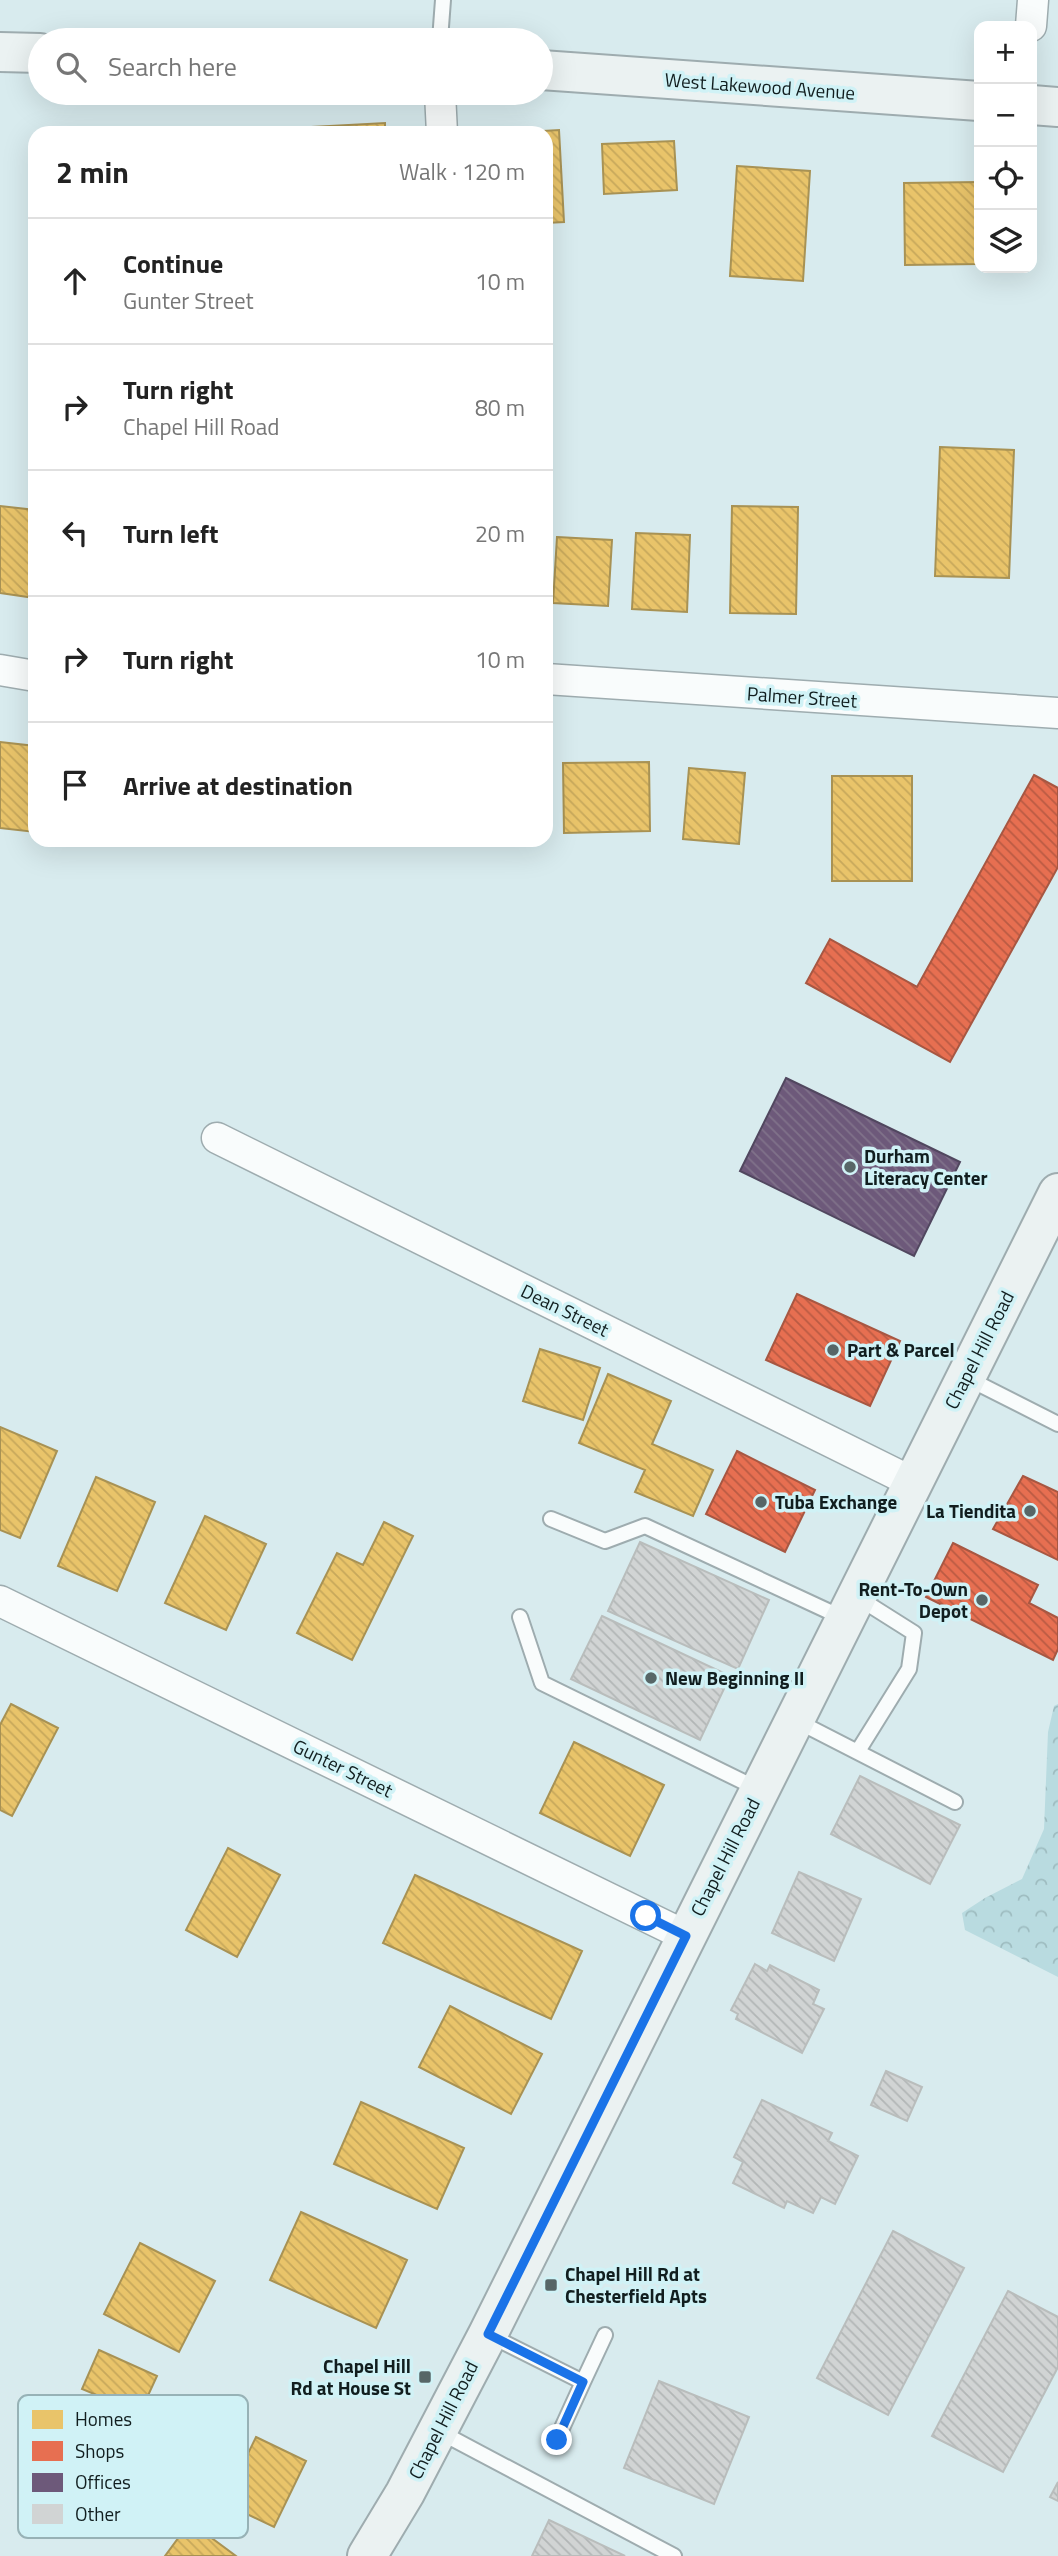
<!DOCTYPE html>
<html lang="en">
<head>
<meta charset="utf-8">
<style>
	:root { --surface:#fff; --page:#f2f2f2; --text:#222; --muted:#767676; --line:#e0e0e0 }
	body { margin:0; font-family:"Titillium Web",sans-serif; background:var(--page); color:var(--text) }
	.controls { position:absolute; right:21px; top:21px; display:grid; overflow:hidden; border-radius:14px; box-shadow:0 7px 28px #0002 }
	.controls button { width:63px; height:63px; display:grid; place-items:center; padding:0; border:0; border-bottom:2px solid var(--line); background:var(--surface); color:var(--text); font:35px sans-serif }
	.stop { position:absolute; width:21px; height:21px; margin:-16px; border:5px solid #1a73e8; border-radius:50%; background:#fff }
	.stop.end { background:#1a73e8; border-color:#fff; box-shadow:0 2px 7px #0008 }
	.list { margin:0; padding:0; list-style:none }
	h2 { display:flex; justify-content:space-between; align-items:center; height:91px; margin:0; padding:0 28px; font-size:30px }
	h2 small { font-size:23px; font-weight:400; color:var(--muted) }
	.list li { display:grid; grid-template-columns:46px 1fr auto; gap:21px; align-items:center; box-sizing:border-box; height:126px; padding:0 28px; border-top:2px solid var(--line) }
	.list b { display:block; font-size:26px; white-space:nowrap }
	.list p { margin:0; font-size:23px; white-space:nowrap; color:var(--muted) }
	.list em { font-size:23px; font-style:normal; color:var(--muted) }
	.icon { flex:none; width:38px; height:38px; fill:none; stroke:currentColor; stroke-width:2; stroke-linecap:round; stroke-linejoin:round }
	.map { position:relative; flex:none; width:1058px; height:2556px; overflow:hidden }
	.search { position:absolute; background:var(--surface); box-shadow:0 7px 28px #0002; left:28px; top:28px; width:525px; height:77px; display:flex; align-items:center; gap:18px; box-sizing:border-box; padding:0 24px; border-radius:38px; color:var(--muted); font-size:26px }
	.panel { position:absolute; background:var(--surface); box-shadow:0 7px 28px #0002; left:28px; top:126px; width:525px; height:721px; border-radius:21px }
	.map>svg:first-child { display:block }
	.forest { fill:url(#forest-crowns) }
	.homes { fill:url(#homes-back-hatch); stroke:#a89254; stroke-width:2 }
	.shops { fill:url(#shops-back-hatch); stroke:#a75742; stroke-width:2 }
	.offices { fill:url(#offices-back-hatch); stroke:#51475f; stroke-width:2 }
	.building { fill:url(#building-back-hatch); stroke:#b9bdbc; stroke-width:2 }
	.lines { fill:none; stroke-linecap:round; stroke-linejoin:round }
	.lane-casing { stroke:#9eacaf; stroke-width:18 }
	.street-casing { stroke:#9eacaf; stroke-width:33 }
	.secondary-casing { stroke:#9eacaf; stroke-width:42 }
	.lane { stroke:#f9fcfc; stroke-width:14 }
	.street { stroke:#f9fcfc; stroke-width:30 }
	.secondary { stroke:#ebf2f2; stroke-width:38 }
	.route { stroke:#1a73e8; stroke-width:9 }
	.poi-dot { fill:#576667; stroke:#d0f2f6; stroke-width:2.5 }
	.labels { text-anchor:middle; stroke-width:7; stroke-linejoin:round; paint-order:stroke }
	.street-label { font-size:19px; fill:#111e1f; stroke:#d0f2f6 }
	.poi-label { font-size:19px; font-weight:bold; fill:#111e1f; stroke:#d0f2f6; text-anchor:start }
	.key { fill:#d0f2f6; stroke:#97b2b6; stroke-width:2 }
	.key-label { font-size:19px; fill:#111e1f }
</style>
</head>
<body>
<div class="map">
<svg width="1058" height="2556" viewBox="0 0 1058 2556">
	<defs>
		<pattern id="forest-crowns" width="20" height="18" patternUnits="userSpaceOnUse" patternTransform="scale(1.75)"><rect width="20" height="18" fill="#b9dbe0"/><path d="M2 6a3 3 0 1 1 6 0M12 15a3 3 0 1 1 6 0" fill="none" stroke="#9ebcc0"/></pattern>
		<pattern id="homes-back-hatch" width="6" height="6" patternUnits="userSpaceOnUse" patternTransform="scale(1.75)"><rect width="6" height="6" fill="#e9c46a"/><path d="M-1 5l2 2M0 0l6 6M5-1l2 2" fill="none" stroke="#c7a85b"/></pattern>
		<pattern id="shops-back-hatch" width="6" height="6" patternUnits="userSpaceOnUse" patternTransform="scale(1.75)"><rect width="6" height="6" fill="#e76f51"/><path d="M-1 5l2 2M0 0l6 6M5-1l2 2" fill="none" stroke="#ba5b43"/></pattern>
		<pattern id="offices-back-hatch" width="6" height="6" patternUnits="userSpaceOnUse" patternTransform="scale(1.75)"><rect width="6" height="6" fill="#6d597a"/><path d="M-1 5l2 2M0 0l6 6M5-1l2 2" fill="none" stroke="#80728a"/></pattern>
		<pattern id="building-back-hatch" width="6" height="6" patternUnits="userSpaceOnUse" patternTransform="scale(1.75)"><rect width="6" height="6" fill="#d1d4d4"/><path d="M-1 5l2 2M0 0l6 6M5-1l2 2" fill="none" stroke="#b2b6b6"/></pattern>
	</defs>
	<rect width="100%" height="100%" fill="#d8ebee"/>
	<path class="forest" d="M1058 1704V1977L965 1930 962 1913 985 1898 1022 1879 1044 1829 1048 1732 1054 1706Z"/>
	<path class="homes" d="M385 123V133H312V127Z
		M282 128V133H222V132Z
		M559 130 564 222 546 223V133H508Z
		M674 141 677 190 604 194 602 144Z
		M737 166 810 171 803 281 730 276Z
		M979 182V264L905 265 904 183Z
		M940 447 1014 450 1009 578 935 576Z
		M0 506 35 510V598L0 593Z
		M732 506 798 507 796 614 730 613Z
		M636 533 690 535 687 612 632 609Z
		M557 537 612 540 608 606 553 603Z
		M0 742 35 746V832L0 828Z
		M649 762 650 831 564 833 563 763Z
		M689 768 745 773 739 844 683 839Z
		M832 776H912V881H832Z
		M540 1349 600 1368 583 1420 523 1401Z
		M608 1374 671 1401 652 1444 713 1470 693 1516 635 1492 645 1470 579 1443Z
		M0 1427 57 1451 20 1538 0 1530Z
		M96 1477 155 1502 117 1591 58 1566Z
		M205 1516 266 1544 226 1630 165 1603Z
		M384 1522 413 1536 352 1660 297 1633 337 1553 363 1565Z
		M11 1704 58 1728 12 1816 0 1810V1725Z
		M574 1742 664 1785 630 1856 540 1813Z
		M228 1848 280 1875 237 1957 186 1930Z
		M415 1875 582 1951 551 2019 383 1943Z
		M450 2006 542 2054 511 2114 419 2067Z
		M361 2102 464 2148 437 2209 334 2164Z
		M301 2212 407 2260 376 2328 270 2280Z
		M140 2243 215 2281 179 2352 104 2314Z
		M99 2350 157 2376 140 2413 82 2389Z
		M256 2437 306 2461 274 2527 224 2503Z
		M190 2522 236 2556H165Z"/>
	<path class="shops" d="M1034 775 1058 788V867L950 1062 806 983 830 939 917 987Z
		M797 1294 900 1341 870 1406 766 1360Z
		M737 1451 815 1490 785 1552 706 1514Z
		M1023 1476 1058 1492V1560L993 1529Z
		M953 1543 1038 1585 1029 1603 1058 1618V1649L1053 1660 926 1597Z"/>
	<path class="offices" d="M786 1078 960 1162 914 1256 740 1171Z"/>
	<path class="building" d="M640 1542 769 1600 738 1669 608 1611Z
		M602 1616 730 1676 700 1740 571 1679Z
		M860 1776 960 1825 930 1884 831 1834Z
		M799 1872 861 1899 834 1961 772 1933Z
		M755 1964 767 1971 770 1965 819 1990 813 2004 824 2009 802 2053 736 2019 738 2014 731 2010Z
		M886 2071 922 2087 907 2121 871 2105Z
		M762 2100 832 2133 828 2141 858 2156 835 2204 821 2197 813 2213 787 2201 784 2208 733 2183 743 2162 734 2157Z
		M893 2231 964 2268 888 2415 817 2378Z
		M1008 2291 1058 2317V2367L1003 2472 932 2436Z
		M659 2381 749 2417 714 2504 624 2468Z
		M1058 2482V2501L1050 2497Z
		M549 2520 625 2556H532Z"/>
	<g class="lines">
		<defs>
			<path id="lane" d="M440 40 443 0
				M967 1378 1058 1424
				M551 1519 605 1541 645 1526 843 1618
				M857 1597 914 1633 909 1669 858 1751
				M520 1617 542 1683 758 1789
				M795 1720 955 1802
				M489 2335 583 2382 557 2439
				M583 2382 605 2335
				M440 2432 674 2556"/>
			<path id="street" d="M1031 26 1033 0
				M440 93 442 133
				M0 670 35 676
				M546 679 1058 713
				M217 1138 912 1482
				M0 1601 686 1936"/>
			<path id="secondary" d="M0 52 40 53
				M541 70 979 101
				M1032 105 1058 107
				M367 2556 405 2493 488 2334 1058 1193"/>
		</defs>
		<use href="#lane" class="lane-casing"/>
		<use href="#street" class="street-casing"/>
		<use href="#secondary" class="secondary-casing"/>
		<use href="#lane" class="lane"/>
		<use href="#street" class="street"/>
		<use href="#secondary" class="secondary"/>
	</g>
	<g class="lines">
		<path class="route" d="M557 2440 583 2382 488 2334 686 1936 646 1916"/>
	</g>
	<g class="poi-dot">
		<circle cx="850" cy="1167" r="7"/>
		<circle cx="833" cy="1350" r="7"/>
		<circle cx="761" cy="1502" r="7"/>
		<circle cx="1030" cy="1511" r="7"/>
		<circle cx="982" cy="1600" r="7"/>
		<circle cx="651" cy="1678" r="7"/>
		<rect x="544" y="2278" width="14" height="14" rx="3.5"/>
		<rect x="418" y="2370" width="14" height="14" rx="3.5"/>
	</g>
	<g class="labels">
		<g class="street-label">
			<text transform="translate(760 86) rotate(4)" y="7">West Lakewood Avenue</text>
			<text transform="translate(802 697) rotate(4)" y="7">Palmer Street</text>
			<text transform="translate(565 1310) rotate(26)" y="7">Dean Street</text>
			<text transform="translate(979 1350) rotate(-63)" y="7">Chapel Hill Road</text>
			<text transform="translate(343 1768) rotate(26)" y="7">Gunter Street</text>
			<text transform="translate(725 1857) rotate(-63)" y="7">Chapel Hill Road</text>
			<text transform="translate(443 2420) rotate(-63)" y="7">Chapel Hill Road</text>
		</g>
		<g class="poi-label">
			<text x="864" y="1163">Durham<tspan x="864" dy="22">Literacy Center</tspan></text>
			<text x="847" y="1357">Part &amp; Parcel</text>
			<text x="775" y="1509">Tuba Exchange</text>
			<text x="1016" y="1518" text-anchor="end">La Tiendita</text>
			<text x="968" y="1596" text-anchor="end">Rent-To-Own<tspan x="968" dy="22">Depot</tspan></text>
			<text x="665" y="1685">New Beginning II</text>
			<text x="565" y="2281">Chapel Hill Rd at<tspan x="565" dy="22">Chesterfield Apts</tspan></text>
			<text x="411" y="2373" text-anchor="end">Chapel Hill<tspan x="411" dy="22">Rd at House St</tspan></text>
		</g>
	</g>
	<rect x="18" y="2395" width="230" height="143" rx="10" class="key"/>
	<rect x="32" y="2410" width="31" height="19" fill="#e9c46a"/>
	<rect x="32" y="2441" width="31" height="20" fill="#e76f51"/>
	<rect x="32" y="2473" width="31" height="19" fill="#6d597a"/>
	<rect x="32" y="2504" width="31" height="20" fill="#d1d4d4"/>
	<g class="key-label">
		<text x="75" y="2426">Homes</text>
		<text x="75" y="2458">Shops</text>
		<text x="75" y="2489">Offices</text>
		<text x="75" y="2521">Other</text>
	</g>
</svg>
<div class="controls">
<button>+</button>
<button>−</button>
<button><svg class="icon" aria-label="locate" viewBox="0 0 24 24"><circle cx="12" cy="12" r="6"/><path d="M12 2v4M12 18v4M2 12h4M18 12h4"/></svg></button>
<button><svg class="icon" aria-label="layers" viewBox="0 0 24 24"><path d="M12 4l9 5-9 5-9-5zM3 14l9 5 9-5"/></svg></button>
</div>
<div class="stop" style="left:646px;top:1916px"></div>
<div class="stop end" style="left:557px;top:2440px"></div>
<div class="search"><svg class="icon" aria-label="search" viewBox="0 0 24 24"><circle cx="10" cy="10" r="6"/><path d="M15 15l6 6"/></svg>Search here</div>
<section class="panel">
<h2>2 min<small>Walk · 120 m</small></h2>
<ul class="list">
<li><svg class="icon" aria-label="ahead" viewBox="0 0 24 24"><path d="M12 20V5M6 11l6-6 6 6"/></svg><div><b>Continue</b><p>Gunter Street</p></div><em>10 m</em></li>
<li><svg class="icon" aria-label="right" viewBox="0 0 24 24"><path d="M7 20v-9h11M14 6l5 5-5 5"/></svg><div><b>Turn right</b><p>Chapel Hill Road</p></div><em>80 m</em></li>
<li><svg class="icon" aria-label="left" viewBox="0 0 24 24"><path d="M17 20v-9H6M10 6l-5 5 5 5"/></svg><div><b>Turn left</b></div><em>20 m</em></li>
<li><svg class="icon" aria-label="right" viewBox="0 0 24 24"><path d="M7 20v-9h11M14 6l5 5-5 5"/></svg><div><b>Turn right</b></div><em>10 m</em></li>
<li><svg class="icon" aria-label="arrive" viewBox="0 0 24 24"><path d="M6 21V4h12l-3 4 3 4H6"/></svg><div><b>Arrive at destination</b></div></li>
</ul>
</section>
</div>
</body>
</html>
